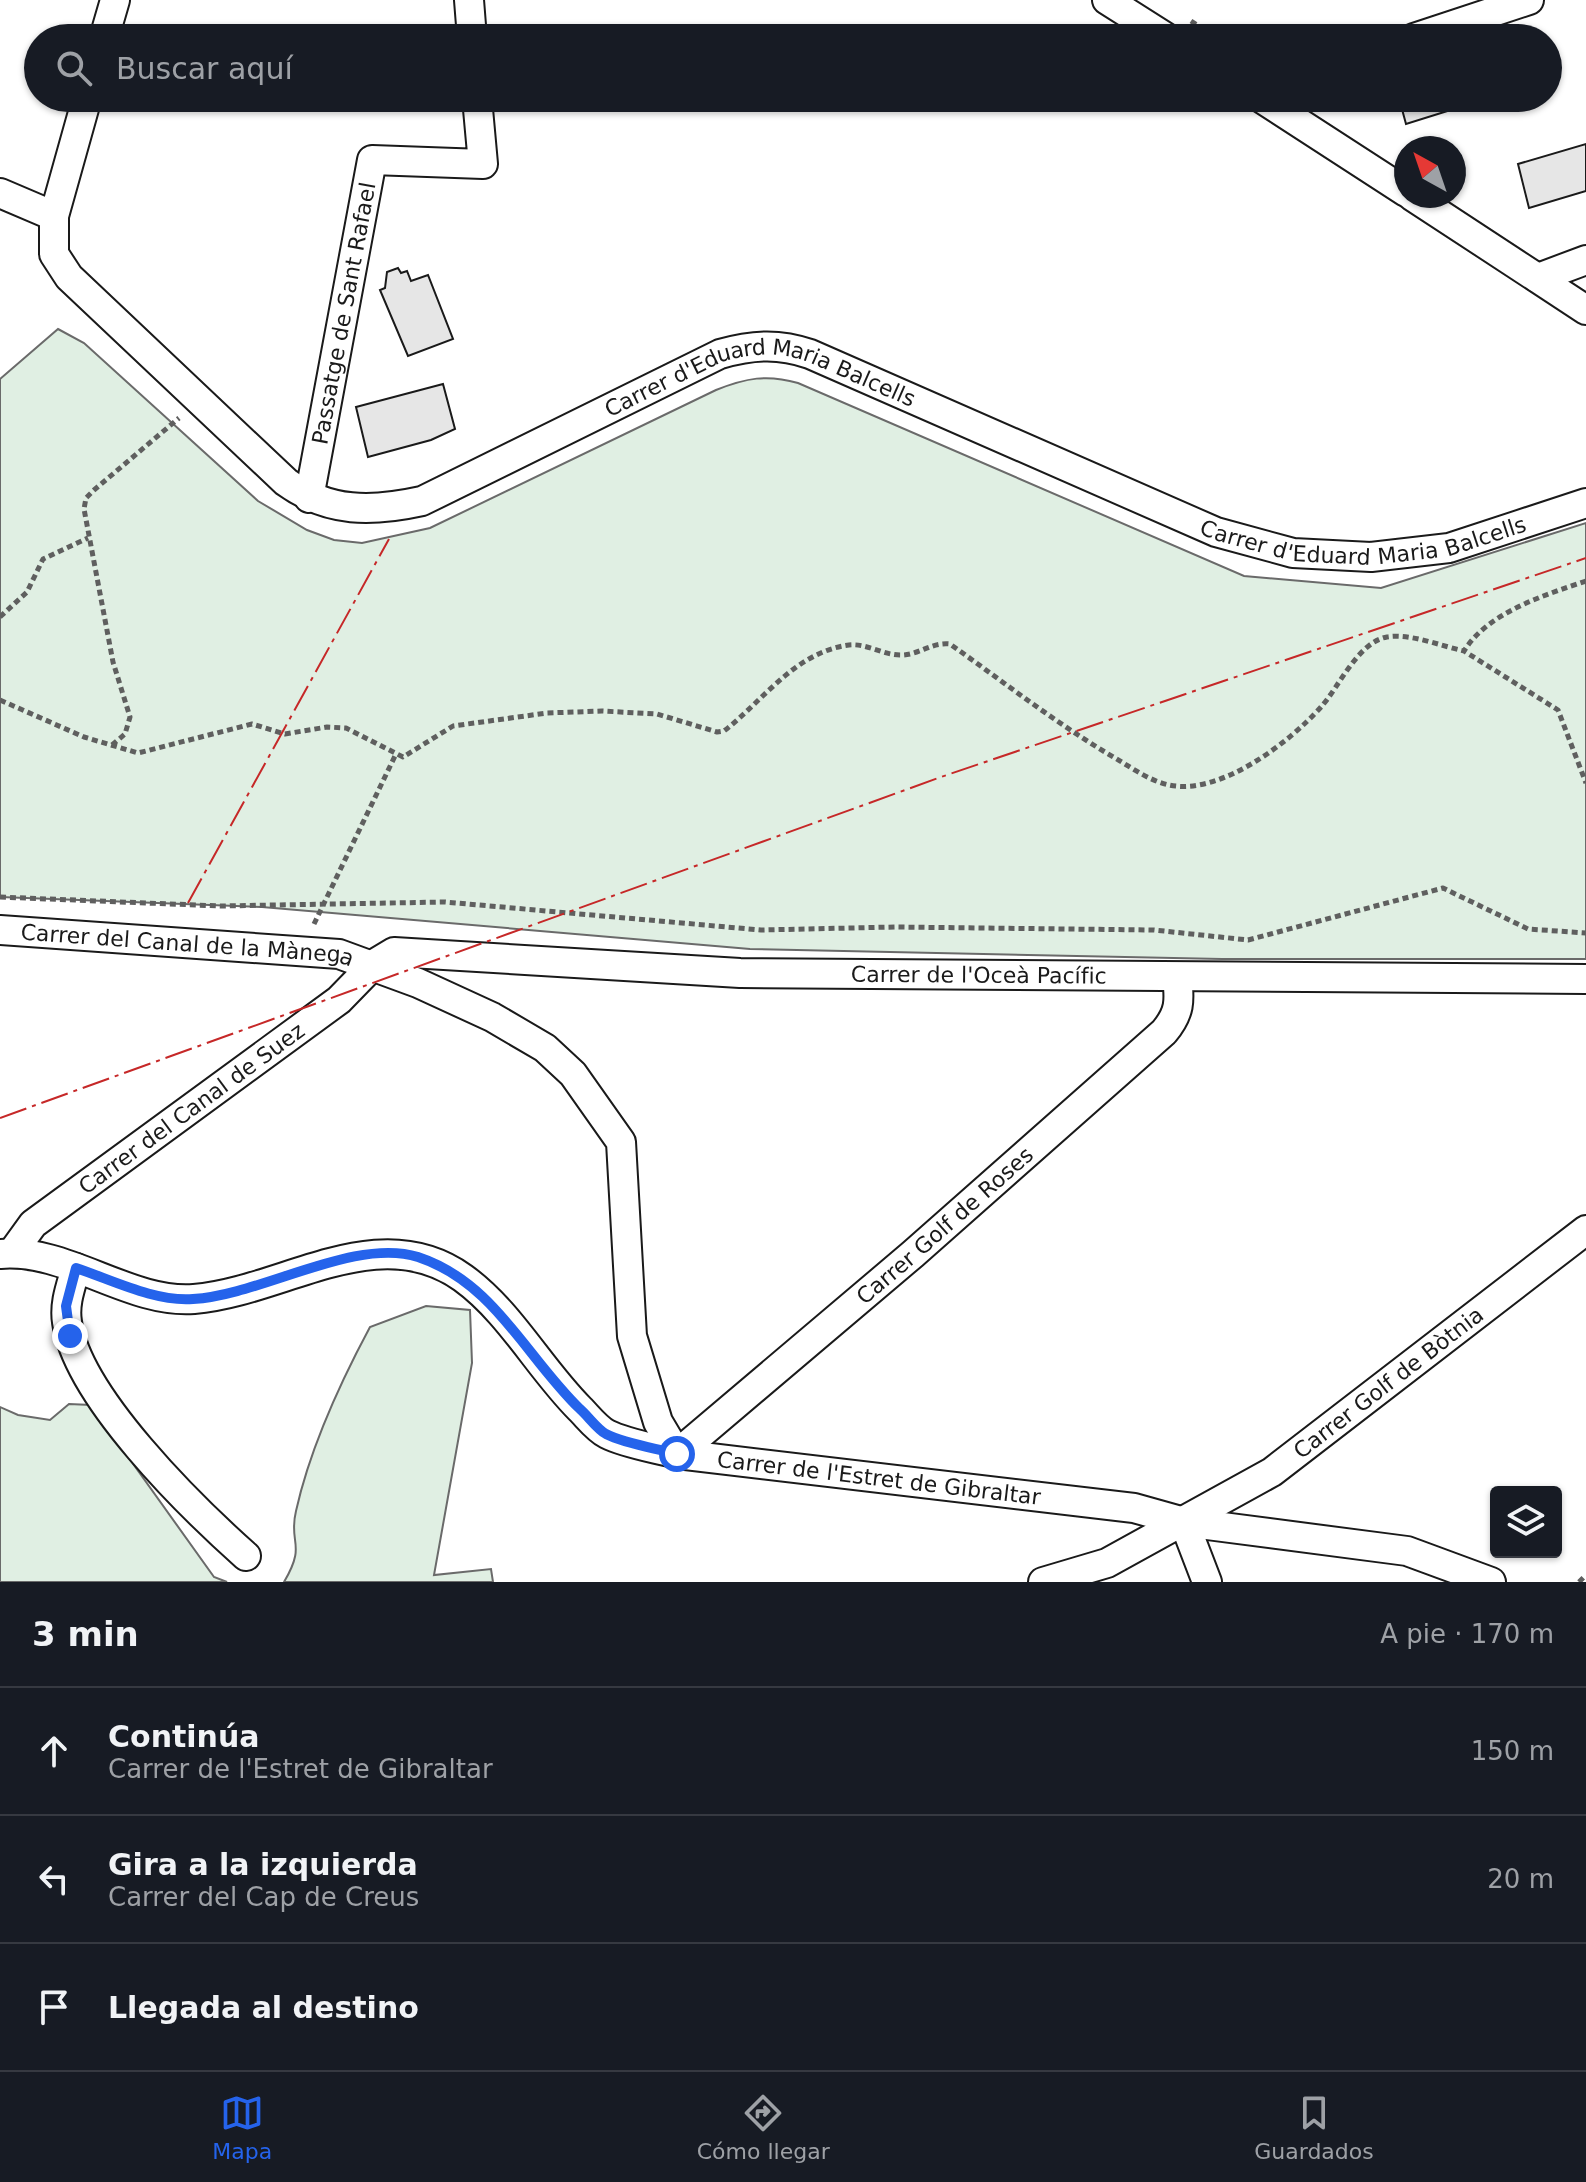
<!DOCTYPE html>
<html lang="es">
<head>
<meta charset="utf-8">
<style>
	:root { --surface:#171b24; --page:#20242c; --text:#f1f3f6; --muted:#9ea1a6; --line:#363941; --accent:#2563eb }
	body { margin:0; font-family:"DejaVu Sans",sans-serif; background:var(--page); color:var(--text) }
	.controls { position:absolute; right:24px; bottom:24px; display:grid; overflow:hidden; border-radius:8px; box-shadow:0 2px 6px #0004 }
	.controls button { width:72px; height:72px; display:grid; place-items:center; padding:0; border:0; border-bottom:2px solid var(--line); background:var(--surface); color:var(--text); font:40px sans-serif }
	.compass { position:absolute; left:1394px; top:136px; width:72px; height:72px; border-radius:50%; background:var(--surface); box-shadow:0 2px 6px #0004; rotate:320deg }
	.stop { position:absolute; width:24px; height:24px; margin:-18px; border:6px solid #2563eb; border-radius:50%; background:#fff }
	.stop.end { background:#2563eb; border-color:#fff; box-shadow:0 2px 8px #0008 }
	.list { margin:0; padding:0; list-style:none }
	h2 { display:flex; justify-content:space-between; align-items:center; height:104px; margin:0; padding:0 32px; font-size:34px }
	h2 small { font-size:26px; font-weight:400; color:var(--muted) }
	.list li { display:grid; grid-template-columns:52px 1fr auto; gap:24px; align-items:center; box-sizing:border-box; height:128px; padding:0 32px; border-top:2px solid var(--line) }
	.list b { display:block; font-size:30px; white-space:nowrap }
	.list p { margin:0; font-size:26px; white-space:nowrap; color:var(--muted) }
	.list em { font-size:26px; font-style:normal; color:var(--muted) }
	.icon { flex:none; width:44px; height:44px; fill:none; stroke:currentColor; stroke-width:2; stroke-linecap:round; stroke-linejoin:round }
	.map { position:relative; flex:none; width:1586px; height:1582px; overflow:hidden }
	.search { position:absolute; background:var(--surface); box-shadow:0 2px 6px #0004; left:24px; right:24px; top:24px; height:88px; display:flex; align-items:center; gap:20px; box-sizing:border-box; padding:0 28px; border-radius:44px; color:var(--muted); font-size:30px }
	.sheet { height:488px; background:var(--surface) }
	nav { display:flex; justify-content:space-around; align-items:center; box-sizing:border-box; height:112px; border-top:2px solid var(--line); background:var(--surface); font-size:22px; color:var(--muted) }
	nav a { display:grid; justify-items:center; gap:4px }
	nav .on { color:var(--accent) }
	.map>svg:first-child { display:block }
	.green { fill:#e0efe3; stroke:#6a6a6a; stroke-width:2 }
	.building { fill:#e6e6e6; stroke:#1a1a1a; stroke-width:2 }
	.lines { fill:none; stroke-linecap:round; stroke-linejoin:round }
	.street-casing { stroke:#1a1a1a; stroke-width:32 }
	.path { stroke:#5f5f5f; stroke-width:5; stroke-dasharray:6 4; stroke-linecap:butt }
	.street { stroke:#fff; stroke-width:28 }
	.power { stroke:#c62828; stroke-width:2; stroke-dasharray:28 6 4 6; stroke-linecap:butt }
	.route { stroke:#2563eb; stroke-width:10 }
	.labels { text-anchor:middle; stroke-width:6; stroke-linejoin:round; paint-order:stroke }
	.street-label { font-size:22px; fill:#1a1a1a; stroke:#fff }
</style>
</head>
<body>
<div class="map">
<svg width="1586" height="1582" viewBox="0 0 1586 1582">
	<rect width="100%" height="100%" fill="#fff"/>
	<path class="green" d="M58 329 84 343 258 501 307 530 334 540 362 543 430 528 716 390C746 378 767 374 798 383L1244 576 1381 588 1586 523V959H1222L750 949 262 907 0 897V379Z
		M426 1306 470 1310 472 1363 434 1575 491 1569 493 1582H284C307 1543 288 1544 296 1511 310 1448 340 1383 370 1327Z
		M69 1404 91 1405 214 1577 227 1582H0V1407L18 1415 50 1420Z"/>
	<path class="building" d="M1399 98H1489L1406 124Z
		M1586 144V191L1529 208 1518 164Z
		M398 268 401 273 407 271 411 281 428 275 453 339 408 356 380 290 385 288 387 272Z
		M443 384 455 429 431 440 368 457 356 407Z"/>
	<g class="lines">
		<defs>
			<g id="street">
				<path d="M469 0 472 38"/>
				<path d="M1107 0 1167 38"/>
				<path d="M104 38 115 0"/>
				<path d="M1414 38 1529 0"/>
				<path id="s1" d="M87 98 54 216V254L69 277 286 482C329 513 372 512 422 501L720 354C752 345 778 343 810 354L1216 532 1293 553 1371 557 1449 548 1586 503"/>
				<path d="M1261 98 1406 192"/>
				<path d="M0 193 54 216"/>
				<path d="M1412 196 1586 310"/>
				<path d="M1538 278 1586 260"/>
				<path id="s2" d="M309 498 372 160 483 164 477 98"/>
				<path id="s3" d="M0 930 339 954 418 983 492 1017 545 1048 573 1074 621 1142 632 1336 658 1422 677 1454"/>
				<path id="s4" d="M12 1253 33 1224 339 1000 374 964 394 952 740 973 1586 979"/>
				<path id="s5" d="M0 1254C67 1248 129 1304 194 1299 283 1292 378 1217 463 1278 510 1312 539 1368 580 1409 588 1417 597 1429 607 1434 627 1444 655 1448 677 1454L1134 1508 1184 1522 1407 1551 1491 1582"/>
				<path d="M76 1268C71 1286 64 1303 67 1322 77 1396 191 1507 246 1556"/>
				<path id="s6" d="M677 1454 913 1254 1164 1032C1180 1013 1180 1001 1177 977"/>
				<path d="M1184 1522 1207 1582"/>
				<path id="s7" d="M1043 1582 1107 1563 1272 1472 1586 1230"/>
			</g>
		</defs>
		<use href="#street" class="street-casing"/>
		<path class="path" d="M1191 21 1217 38
			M1586 581C1545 595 1488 612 1464 651L1558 710 1586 783
			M0 617 27 592 43 559 88 538
			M0 700 84 737 138 753 252 724 285 734 327 727 346 728 403 757 453 726 547 713 602 711 657 714 717 732 724 731C764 700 795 652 849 645 867 643 884 656 903 655 920 654 932 642 950 644 1005 683 1057 724 1115 758 1132 768 1150 781 1169 785 1220 796 1290 742 1321 707 1339 687 1358 642 1387 637 1410 633 1441 646 1464 651
			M112 745 125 734 130 717 113 662 84 509 86 498 94 490 179 418
			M0 897 220 906 445 902 761 930 895 927 1154 930 1248 940 1443 888 1528 929 1586 933
			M314 924 395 756
			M1579 1582 1586 1575"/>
		<use href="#street" class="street"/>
		<path class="power" d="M188 903 389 539
			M0 1118 941 777 1586 558"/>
	</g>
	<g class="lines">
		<path class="route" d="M70 1336 66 1306 76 1268C112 1280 155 1302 193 1299 262 1295 354 1237 418 1257 494 1282 526 1357 580 1409 588 1416 597 1429 606 1434 626 1444 655 1448 677 1454"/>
	</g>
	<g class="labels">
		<g class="street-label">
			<text dy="8" stroke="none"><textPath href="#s2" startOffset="188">Passatge de Sant Rafael</textPath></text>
			<text dy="8" stroke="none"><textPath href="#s1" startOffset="1000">Carrer d'Eduard Maria Balcells</textPath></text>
			<text dy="8" stroke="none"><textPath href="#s1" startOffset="1646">Carrer d'Eduard Maria Balcells</textPath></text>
			<text dy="8" stroke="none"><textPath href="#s3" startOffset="188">Carrer del Canal de la Mànega</textPath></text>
			<text dy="8" stroke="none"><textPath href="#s4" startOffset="1074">Carrer de l'Oceà Pacífic</textPath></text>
			<text dy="8" stroke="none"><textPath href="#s4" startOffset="232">Carrer del Canal de Suez</textPath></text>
			<text dy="8" stroke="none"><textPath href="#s6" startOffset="352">Carrer Golf de Roses</textPath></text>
			<text dy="8" stroke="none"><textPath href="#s7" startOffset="402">Carrer Golf de Bòtnia</textPath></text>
			<text dy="8" stroke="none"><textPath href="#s5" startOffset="970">Carrer de l'Estret de Gibraltar</textPath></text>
		</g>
	</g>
</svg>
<div class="controls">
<button><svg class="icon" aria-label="layers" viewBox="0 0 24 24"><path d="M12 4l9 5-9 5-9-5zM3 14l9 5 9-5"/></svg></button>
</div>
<svg class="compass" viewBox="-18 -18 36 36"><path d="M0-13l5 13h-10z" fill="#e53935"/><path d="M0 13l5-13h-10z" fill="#9ea1a6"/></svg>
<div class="stop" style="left:677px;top:1454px"></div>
<div class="stop end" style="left:70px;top:1336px"></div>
<div class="search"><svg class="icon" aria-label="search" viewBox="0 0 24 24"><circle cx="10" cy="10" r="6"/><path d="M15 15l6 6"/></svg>Buscar aquí</div>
</div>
<section class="sheet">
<h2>3 min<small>A pie · 170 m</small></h2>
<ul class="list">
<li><svg class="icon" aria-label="ahead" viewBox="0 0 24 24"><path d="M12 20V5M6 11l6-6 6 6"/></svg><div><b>Continúa</b><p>Carrer de l'Estret de Gibraltar</p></div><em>150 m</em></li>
<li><svg class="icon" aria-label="left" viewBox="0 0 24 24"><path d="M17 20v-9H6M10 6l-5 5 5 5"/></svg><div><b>Gira a la izquierda</b><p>Carrer del Cap de Creus</p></div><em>20 m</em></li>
<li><svg class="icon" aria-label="arrive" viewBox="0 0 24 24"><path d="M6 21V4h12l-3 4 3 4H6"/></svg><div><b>Llegada al destino</b></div></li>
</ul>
</section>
<nav>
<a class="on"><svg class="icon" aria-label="map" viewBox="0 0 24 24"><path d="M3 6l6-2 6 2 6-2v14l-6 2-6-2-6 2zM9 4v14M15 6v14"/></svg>Mapa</a>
<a><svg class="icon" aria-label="directions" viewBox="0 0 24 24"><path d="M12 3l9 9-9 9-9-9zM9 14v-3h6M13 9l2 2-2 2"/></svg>Cómo llegar</a>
<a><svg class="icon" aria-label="saved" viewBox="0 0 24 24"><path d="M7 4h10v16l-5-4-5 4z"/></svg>Guardados</a>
</nav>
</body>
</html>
